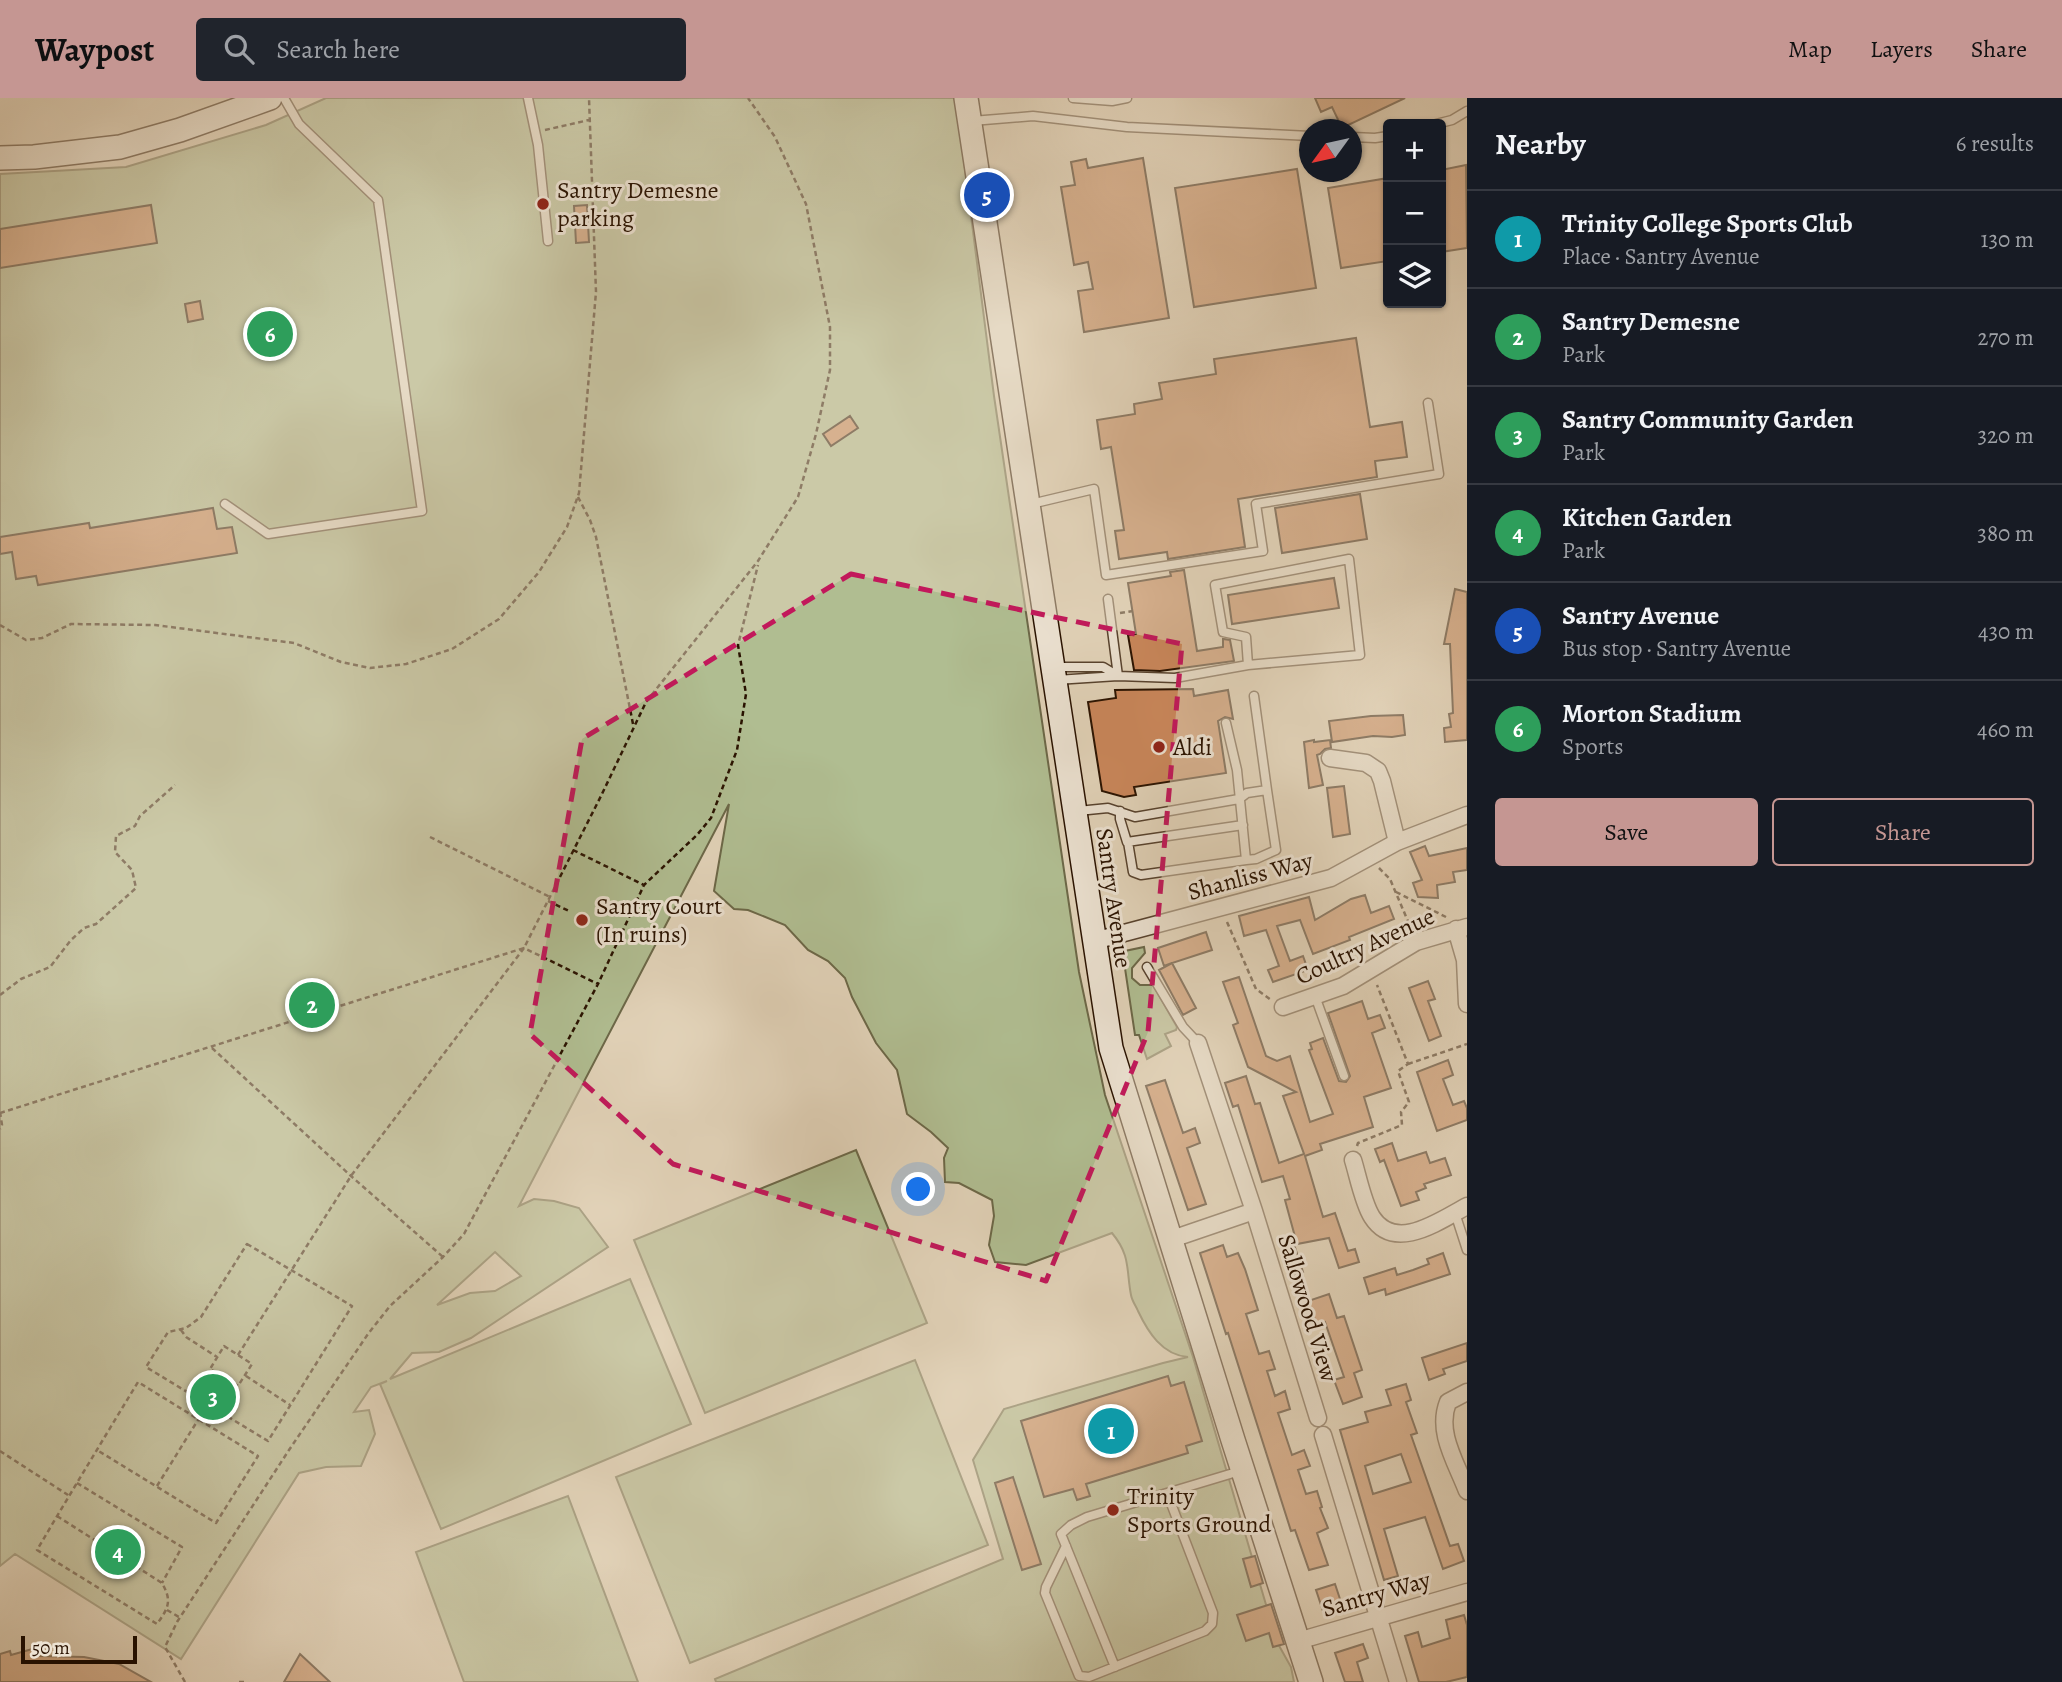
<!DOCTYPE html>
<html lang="en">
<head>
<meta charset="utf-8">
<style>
	:root { --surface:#171b24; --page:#20242c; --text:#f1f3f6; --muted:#9ea1a6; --line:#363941; --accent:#c59692 }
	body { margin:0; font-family:Alegreya,serif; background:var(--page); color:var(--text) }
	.controls { position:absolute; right:21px; top:21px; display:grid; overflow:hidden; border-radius:7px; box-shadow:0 2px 5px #0004 }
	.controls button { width:63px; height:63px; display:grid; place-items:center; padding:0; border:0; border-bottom:2px solid var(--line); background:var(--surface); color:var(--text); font:35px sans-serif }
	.compass { position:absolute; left:1299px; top:21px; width:63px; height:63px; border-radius:50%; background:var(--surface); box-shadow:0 2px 5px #0004; rotate:237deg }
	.scale { position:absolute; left:21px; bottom:18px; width:116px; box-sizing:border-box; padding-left:7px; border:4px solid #291200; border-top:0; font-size:19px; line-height:24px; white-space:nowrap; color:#291200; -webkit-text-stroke:5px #ece2d2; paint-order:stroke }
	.you { position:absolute; left:919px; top:1092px; width:24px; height:24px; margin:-18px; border:5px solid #fff; border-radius:50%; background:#1a73e8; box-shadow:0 0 0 10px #1a73e833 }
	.badge { display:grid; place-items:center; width:46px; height:46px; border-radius:50%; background:var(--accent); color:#fff; font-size:23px; font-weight:700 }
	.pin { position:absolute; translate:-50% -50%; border:4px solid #fff; box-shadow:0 2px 7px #0006 }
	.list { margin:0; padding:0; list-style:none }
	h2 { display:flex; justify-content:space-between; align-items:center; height:91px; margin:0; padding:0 28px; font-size:30px }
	h2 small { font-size:23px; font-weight:400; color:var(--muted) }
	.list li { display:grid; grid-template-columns:46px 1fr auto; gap:21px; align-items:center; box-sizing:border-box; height:98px; padding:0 28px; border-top:2px solid var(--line) }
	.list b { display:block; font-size:26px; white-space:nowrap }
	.list p { margin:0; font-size:23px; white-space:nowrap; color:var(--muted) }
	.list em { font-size:23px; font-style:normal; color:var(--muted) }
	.actions { display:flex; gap:14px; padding:21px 28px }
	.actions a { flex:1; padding:16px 0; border:2px solid var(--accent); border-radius:7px; text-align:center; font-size:24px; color:var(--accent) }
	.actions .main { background:var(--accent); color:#111 }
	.icon { flex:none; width:38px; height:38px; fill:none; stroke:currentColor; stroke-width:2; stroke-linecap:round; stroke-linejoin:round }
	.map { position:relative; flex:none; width:1467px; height:1584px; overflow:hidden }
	header { display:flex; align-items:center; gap:42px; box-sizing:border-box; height:98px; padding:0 35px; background:var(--accent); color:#111 }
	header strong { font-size:33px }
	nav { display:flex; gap:38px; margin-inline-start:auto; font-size:24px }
	.search { width:490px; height:63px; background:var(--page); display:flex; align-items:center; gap:18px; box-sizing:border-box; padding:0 24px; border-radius:7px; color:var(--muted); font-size:26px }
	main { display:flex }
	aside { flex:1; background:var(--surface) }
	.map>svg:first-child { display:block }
	.green { fill:#b0bd91; stroke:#6c6848; stroke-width:2; fill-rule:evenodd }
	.building { fill:#ca875b; stroke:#291200; stroke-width:2; fill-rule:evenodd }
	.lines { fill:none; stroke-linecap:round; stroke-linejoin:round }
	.service-casing { stroke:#57422e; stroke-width:11 }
	.minor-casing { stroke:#57422e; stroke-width:19 }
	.secondary-casing { stroke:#291200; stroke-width:26 }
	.path { stroke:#291200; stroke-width:2.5; stroke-dasharray:5 3.5; stroke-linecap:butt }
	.service { stroke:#ece2d2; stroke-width:8 }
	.minor { stroke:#ece2d2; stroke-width:16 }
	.secondary { stroke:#ece2d2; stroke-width:23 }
	.marked { fill:none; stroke:#c2185b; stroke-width:5; stroke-dasharray:14 9; stroke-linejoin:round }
	.poi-dot { fill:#8f2418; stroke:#ece2d2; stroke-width:2.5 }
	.labels { text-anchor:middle; stroke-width:6; stroke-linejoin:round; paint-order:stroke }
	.poi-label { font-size:24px; fill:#291200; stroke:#ece2d2; text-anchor:start }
	.street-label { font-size:24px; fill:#291200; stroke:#ece2d2 }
</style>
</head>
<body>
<header>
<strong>Waypost</strong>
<div class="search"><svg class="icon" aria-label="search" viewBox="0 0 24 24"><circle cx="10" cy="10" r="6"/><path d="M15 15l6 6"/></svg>Search here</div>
<nav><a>Map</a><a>Layers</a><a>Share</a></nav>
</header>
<main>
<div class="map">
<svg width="1467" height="1584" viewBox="0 0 1467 1584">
	<rect width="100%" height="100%" fill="#e2d3b9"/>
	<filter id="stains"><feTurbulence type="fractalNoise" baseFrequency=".00286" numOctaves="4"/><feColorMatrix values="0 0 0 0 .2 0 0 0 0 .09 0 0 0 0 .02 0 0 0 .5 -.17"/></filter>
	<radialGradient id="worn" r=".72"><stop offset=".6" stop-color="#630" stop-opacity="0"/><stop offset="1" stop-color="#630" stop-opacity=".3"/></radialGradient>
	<path class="green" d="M326 0H956L994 298 1079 874 1105 997 1193 1259 1277 1544 1291 1569 1294 1584H716L715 1581 1003 1461 973 1362 1004 1311 1163 1265 1188 1259C1162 1257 1148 1234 1138 1213 1136 1208 1132 1203 1131 1197 1126 1171 1131 1158 1112 1135L1026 1167 995 1164 989 1147 994 1118 992 1102 959 1085 945 1084 944 1060 948 1050 931 1034 907 1016 897 972 876 945 852 899 845 880 828 863 808 852 785 827 748 812 734 811 714 793 729 706 519 1108 534 1101 554 1103 579 1110 608 1149 471 1240 439 1254 412 1255 390 1281 630 1181 691 1326 441 1431 380 1286 387 1283 371 1289 354 1314 369 1312 375 1336 361 1368 326 1369 299 1375 181 1561 15 1456 0 1468V76L126 69 266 27ZM495 1154 521 1178 495 1193 470 1195 437 1207Z
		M1144 849 1145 855 1132 870V880L1140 887H1153L1177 929 1176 932 1165 936 1171 948 1147 961 1139 937H1135L1123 857 1125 853Z
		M856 1052 927 1225 705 1315 634 1142Z
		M915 1262 988 1447 690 1565 616 1379Z
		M568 1398 638 1584H464L416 1454Z"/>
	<path class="building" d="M1315 0H1405L1342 30 1332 9 1321 14Z
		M1143 60 1169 220 1084 234 1078 193 1093 191 1088 164 1074 167 1061 89 1075 87 1071 64 1086 61 1088 70Z
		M1466 67 1467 150 1441 154V72Z
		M1297 71 1316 190 1194 209 1175 90Z
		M1388 80V163L1341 170 1328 90Z
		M151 107 157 145 0 170V131Z
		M587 107 589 144 576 145 574 108Z
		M200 203 203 221 188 224 185 206Z
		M1356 240 1370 329 1402 324 1407 359 1375 363 1377 379 1238 401 1245 449 1168 461 1167 454 1119 461 1115 433 1124 432 1111 349 1101 351 1097 322 1135 316 1134 306 1162 301 1159 285 1216 276 1214 261Z
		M850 318 858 330 831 348 823 336Z
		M1360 396 1367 441 1282 455 1275 410Z
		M213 410 217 431 232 429 237 455 38 487 36 478 16 481 12 454 0 456V439L89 425 90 430Z
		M1184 472 1197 553 1223 549V541L1230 542 1234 563 1160 573 1134 572 1128 537 1136 536 1128 485 1171 478 1170 474Z
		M1334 480 1339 510 1232 526 1228 497Z
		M1455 491 1467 494V642L1445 644 1444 630 1451 629 1449 616 1453 615 1450 546H1444Z
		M1193 591 1194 598 1228 592 1233 621 1225 619 1218 623 1226 675 1134 689 1136 697 1124 699 1102 693 1088 604 1116 600 1115 592Z
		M1403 617 1405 637 1392 639 1373 638 1332 644 1329 623 1371 618Z
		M1314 642V644L1330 642 1331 650 1325 651 1320 656 1317 657 1323 687 1309 690 1304 644Z
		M1344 688 1350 736 1333 739 1327 690Z
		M1425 748 1429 758 1467 750V772L1453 774 1455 784 1437 787 1438 800 1418 799 1413 785 1422 782 1410 754Z
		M1365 797 1371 815 1389 808 1394 821 1349 839 1350 842 1313 856 1300 822 1277 828 1290 863 1303 858 1308 872 1273 884 1268 872 1279 868 1266 832 1244 838 1239 818 1309 799 1315 822 1351 801Z
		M1206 834 1212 852 1172 865 1196 910 1183 917 1159 872 1172 865 1164 868 1158 850Z
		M1239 879 1266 958 1277 963 1290 958 1310 1024 1333 1016 1309 952 1312 951 1310 945 1323 940 1339 983 1346 984 1350 978 1328 915 1362 903 1368 921 1380 917 1385 930 1372 935 1391 990 1364 999 1373 1029 1320 1046 1322 1052 1305 1058 1323 1119 1335 1115 1348 1153 1355 1151 1359 1164 1339 1170 1329 1140 1297 1146 1285 1102 1290 1101 1283 1078 1262 1084 1238 1007 1233 1009 1225 985 1246 978 1255 1006 1260 1005 1279 1065 1304 1056 1283 998 1296 994 1248 969 1233 927 1238 925 1223 884Z
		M1428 883 1435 901 1428 903 1441 938 1429 943 1409 890Z
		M1448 962 1453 977 1443 981 1453 1007 1464 1003 1467 1010V1022L1437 1033 1417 974Z
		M1165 982 1183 1035 1195 1030 1200 1045 1187 1050 1206 1106 1188 1112 1146 988Z
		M1392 1045 1398 1063 1426 1054 1430 1065 1445 1060 1451 1077 1424 1086 1426 1090 1416 1094 1419 1102 1401 1108 1384 1062 1380 1064 1375 1051Z
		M1291 1137 1303 1174 1291 1178 1279 1141Z
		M1223 1147 1227 1159 1238 1155 1245 1171 1258 1212 1246 1216 1259 1256 1269 1253 1275 1271 1267 1273 1275 1298 1285 1293 1290 1311 1278 1315 1292 1357 1304 1352 1310 1368 1298 1372 1306 1396 1317 1393 1322 1409 1320 1410 1328 1430 1317 1435 1328 1467 1309 1472 1295 1432 1291 1433 1228 1235 1226 1236 1200 1155Z
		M1443 1155 1450 1176 1386 1197 1385 1191 1369 1196 1364 1180 1395 1170 1397 1177 1413 1172 1429 1166 1427 1161Z
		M1329 1196 1337 1220 1344 1218 1362 1272 1354 1275 1362 1299 1343 1306 1334 1282 1344 1279 1325 1224 1317 1227 1308 1203Z
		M1467 1245V1263L1443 1271 1445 1276 1429 1282 1422 1260Z
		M1168 1278 1171 1288 1184 1284 1202 1343 1186 1348 1188 1355 1086 1386 1090 1398 1077 1402 1073 1391 1044 1399 1021 1323Z
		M1406 1286 1411 1302 1406 1304 1417 1335 1411 1337 1450 1448 1458 1446 1464 1463 1443 1471 1425 1419 1384 1431 1398 1478 1384 1482 1340 1332 1368 1324 1365 1314 1391 1307 1386 1292ZM1401 1356 1411 1384 1373 1396 1365 1368Z
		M1013 1379 1041 1466 1022 1472 995 1385Z
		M1255 1458 1263 1485 1251 1489 1243 1461Z
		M1335 1486 1342 1507 1323 1513 1316 1492Z
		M1271 1506 1284 1546 1273 1549 1269 1535 1246 1543 1237 1517Z
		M1464 1517 1467 1527V1579L1446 1584H1419L1405 1538 1418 1534 1422 1549 1450 1540 1446 1522Z
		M1363 1546 1368 1560 1357 1564 1363 1584H1345L1335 1555Z
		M36 1550 39 1558 84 1559 119 1566 151 1584H0V1556L10 1553 11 1557Z
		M300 1556 330 1584H284Z"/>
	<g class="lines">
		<defs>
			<path id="service" d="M528 0 538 47 548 143
				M1073 0 1112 3 1127 0
				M972 23 1033 18 1127 29 1310 38
				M1436 26 1452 22 1467 13
				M1352 39 1375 40 1388 38
				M225 406 268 436 422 413 378 102 299 26 284 0
				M1031 406 1094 391 1106 477 1263 453 1256 406 1439 376 1428 305
				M1108 501 1118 578 1175 580 1248 567 1360 557 1349 461 1215 487 1223 534 1246 539 1248 567
				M1056 569H1103L1118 578 1056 582
				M1226 625 1237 672 1246 762 1256 761 1276 752 1267 692
				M1078 713 1108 710 1135 719 1239 701 1247 695 1267 692 1254 598
				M1120 713V721L1127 744 1243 727
				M1128 744 1133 774 1141 777 1246 762
				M1147 869 1183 929 1198 945
				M1315 898 1344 978
				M1455 1115 1467 1152
				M1066 1448 1046 1489 1045 1495 1079 1578 1089 1579 1205 1533 1212 1526 1213 1515 1167 1395
				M1115 1569 1061 1436 1071 1427 1087 1419 1240 1373"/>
			<path id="minor" d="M1330 660 1366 665 1378 673 1382 683 1397 744
				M1456 831 1465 862 1467 906
				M1094 843 1331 780 1397 744 1467 717
				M1283 909 1343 888 1416 844 1467 829
				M1198 945 1254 1113 1318 1320
				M1353 1062C1358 1078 1363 1105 1372 1119 1395 1155 1439 1123 1467 1108
				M1172 1141 1254 1113
				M1467 1294 1448 1304C1436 1334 1456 1364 1467 1393
				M1323 1337 1398 1584
				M1298 1543 1467 1494"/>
			<path id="secondary" d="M966 0 1111 950 1233 1342 1311 1584
				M0 60 34 59 120 49 180 32 270 0"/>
		</defs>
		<use href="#service" class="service-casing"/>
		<use href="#minor" class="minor-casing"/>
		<use href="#secondary" class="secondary-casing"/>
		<path class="path" d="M545 32 589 22
			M578 399 590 422 596 439 633 626
			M1120 515 1133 513
			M0 527 26 542 42 540 71 526 155 527 294 545 341 564 370 570 406 566 452 551 499 521 539 474 567 429 579 395 596 194 589 0
			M430 739 550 799
			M573 752 644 787
			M1379 770 1390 781 1410 828
			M1396 794 1446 819
			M548 803 569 813
			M1227 824 1256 891 1271 902
			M0 897 21 881 50 869 71 842 84 830 96 826 136 790 132 772 115 754 116 738 135 728 140 718 175 687
			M212 950 351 1078 443 1159
			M1408 966 1467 946
			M0 1014 2 1027 0 1031
			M0 1015 524 850 601 698 646 604 758 463 798 399 816 336 830 272V229L806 106 775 39 748 0
			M1357 1048 1358 1045 1402 1027 1401 1014 1409 1004 1398 973 1408 966 1377 887
			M247 1146 352 1208 268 1343 146 1269 168 1234 186 1230 201 1219Z
			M181 1232 186 1239 217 1259
			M224 1248 252 1266 238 1288 210 1271Z
			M238 1257 351 1078 524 850 598 886
			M246 1278 290 1307
			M0 1353 68 1397
			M77 1385 182 1449 162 1485
			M157 1388 224 1280
			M57 1418 162 1485C172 1503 169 1509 157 1526L37 1452C70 1396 104 1340 138 1284L258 1358 216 1425 97 1352
			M167 1512 179 1519
			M185 1584 165 1549 177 1524 289 1352 368 1236 390 1208 443 1159 464 1136 598 886 644 787 697 737 711 720 737 652 746 596 738 547 758 467
			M239 1584H246"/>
		<use href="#service" class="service"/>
		<use href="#minor" class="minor"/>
		<use href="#secondary" class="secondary"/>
	</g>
	<path d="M0 0H1467V1584H0ZM851 476 1182 546 1148 934 1046 1183 673 1066 530 936 582 641Z" fill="#e2d3b9" fill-opacity=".55" fill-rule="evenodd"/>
	<path class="marked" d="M851 476 1182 546 1148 934 1046 1183 673 1066 530 936 582 641Z"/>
	<g class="poi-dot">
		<circle cx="543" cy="106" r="7"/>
		<circle cx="1159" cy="649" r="7"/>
		<circle cx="582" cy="822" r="7"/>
		<circle cx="1113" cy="1412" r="7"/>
	</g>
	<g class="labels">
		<g class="poi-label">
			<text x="557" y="100">Santry Demesne<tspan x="557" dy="28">parking</tspan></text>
			<text x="1173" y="657">Aldi</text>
			<text x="596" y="816">Santry Court<tspan x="596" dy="28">(In ruins)</tspan></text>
			<text x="1127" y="1406">Trinity<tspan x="1127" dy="28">Sports Ground</tspan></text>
		</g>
		<g class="street-label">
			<text transform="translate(1250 778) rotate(-15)" y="8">Shanliss Way</text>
			<text transform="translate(1114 800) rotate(82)" y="8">Santry Avenue</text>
			<text transform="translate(1365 848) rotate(-25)" y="8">Coultry Avenue</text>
			<text transform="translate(1308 1210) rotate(73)" y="8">Sallowood View</text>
			<text transform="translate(1376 1496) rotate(-16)" y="8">Santry Way</text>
		</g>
	</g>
	<rect width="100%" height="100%" filter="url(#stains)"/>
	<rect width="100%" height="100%" fill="url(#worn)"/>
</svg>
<div class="controls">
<button>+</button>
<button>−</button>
<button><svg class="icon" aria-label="layers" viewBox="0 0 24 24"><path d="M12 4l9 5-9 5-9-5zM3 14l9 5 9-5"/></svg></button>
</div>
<svg class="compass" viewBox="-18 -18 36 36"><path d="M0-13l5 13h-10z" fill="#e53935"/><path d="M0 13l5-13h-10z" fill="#9ea1a6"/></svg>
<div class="scale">50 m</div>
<div class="you"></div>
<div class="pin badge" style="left:1111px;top:1333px;background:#0f9aa8">1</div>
<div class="pin badge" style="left:312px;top:907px;background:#2e9e5b">2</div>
<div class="pin badge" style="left:213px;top:1299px;background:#2e9e5b">3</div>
<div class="pin badge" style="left:118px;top:1454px;background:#2e9e5b">4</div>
<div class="pin badge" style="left:987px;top:97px;background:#1a4fb4">5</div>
<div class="pin badge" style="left:270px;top:236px;background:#2e9e5b">6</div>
</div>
<aside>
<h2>Nearby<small>6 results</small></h2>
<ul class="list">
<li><span class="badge" style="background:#0f9aa8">1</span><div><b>Trinity College Sports Club</b><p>Place · Santry Avenue</p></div><em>130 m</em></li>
<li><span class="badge" style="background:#2e9e5b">2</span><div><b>Santry Demesne</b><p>Park</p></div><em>270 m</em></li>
<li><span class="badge" style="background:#2e9e5b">3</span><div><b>Santry Community Garden</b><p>Park</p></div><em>320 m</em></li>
<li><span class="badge" style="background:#2e9e5b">4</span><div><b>Kitchen Garden</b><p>Park</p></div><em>380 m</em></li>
<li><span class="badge" style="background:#1a4fb4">5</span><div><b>Santry Avenue</b><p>Bus stop · Santry Avenue</p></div><em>430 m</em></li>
<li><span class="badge" style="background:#2e9e5b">6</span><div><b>Morton Stadium</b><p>Sports</p></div><em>460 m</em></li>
</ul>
<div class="actions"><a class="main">Save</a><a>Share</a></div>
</aside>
</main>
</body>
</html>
